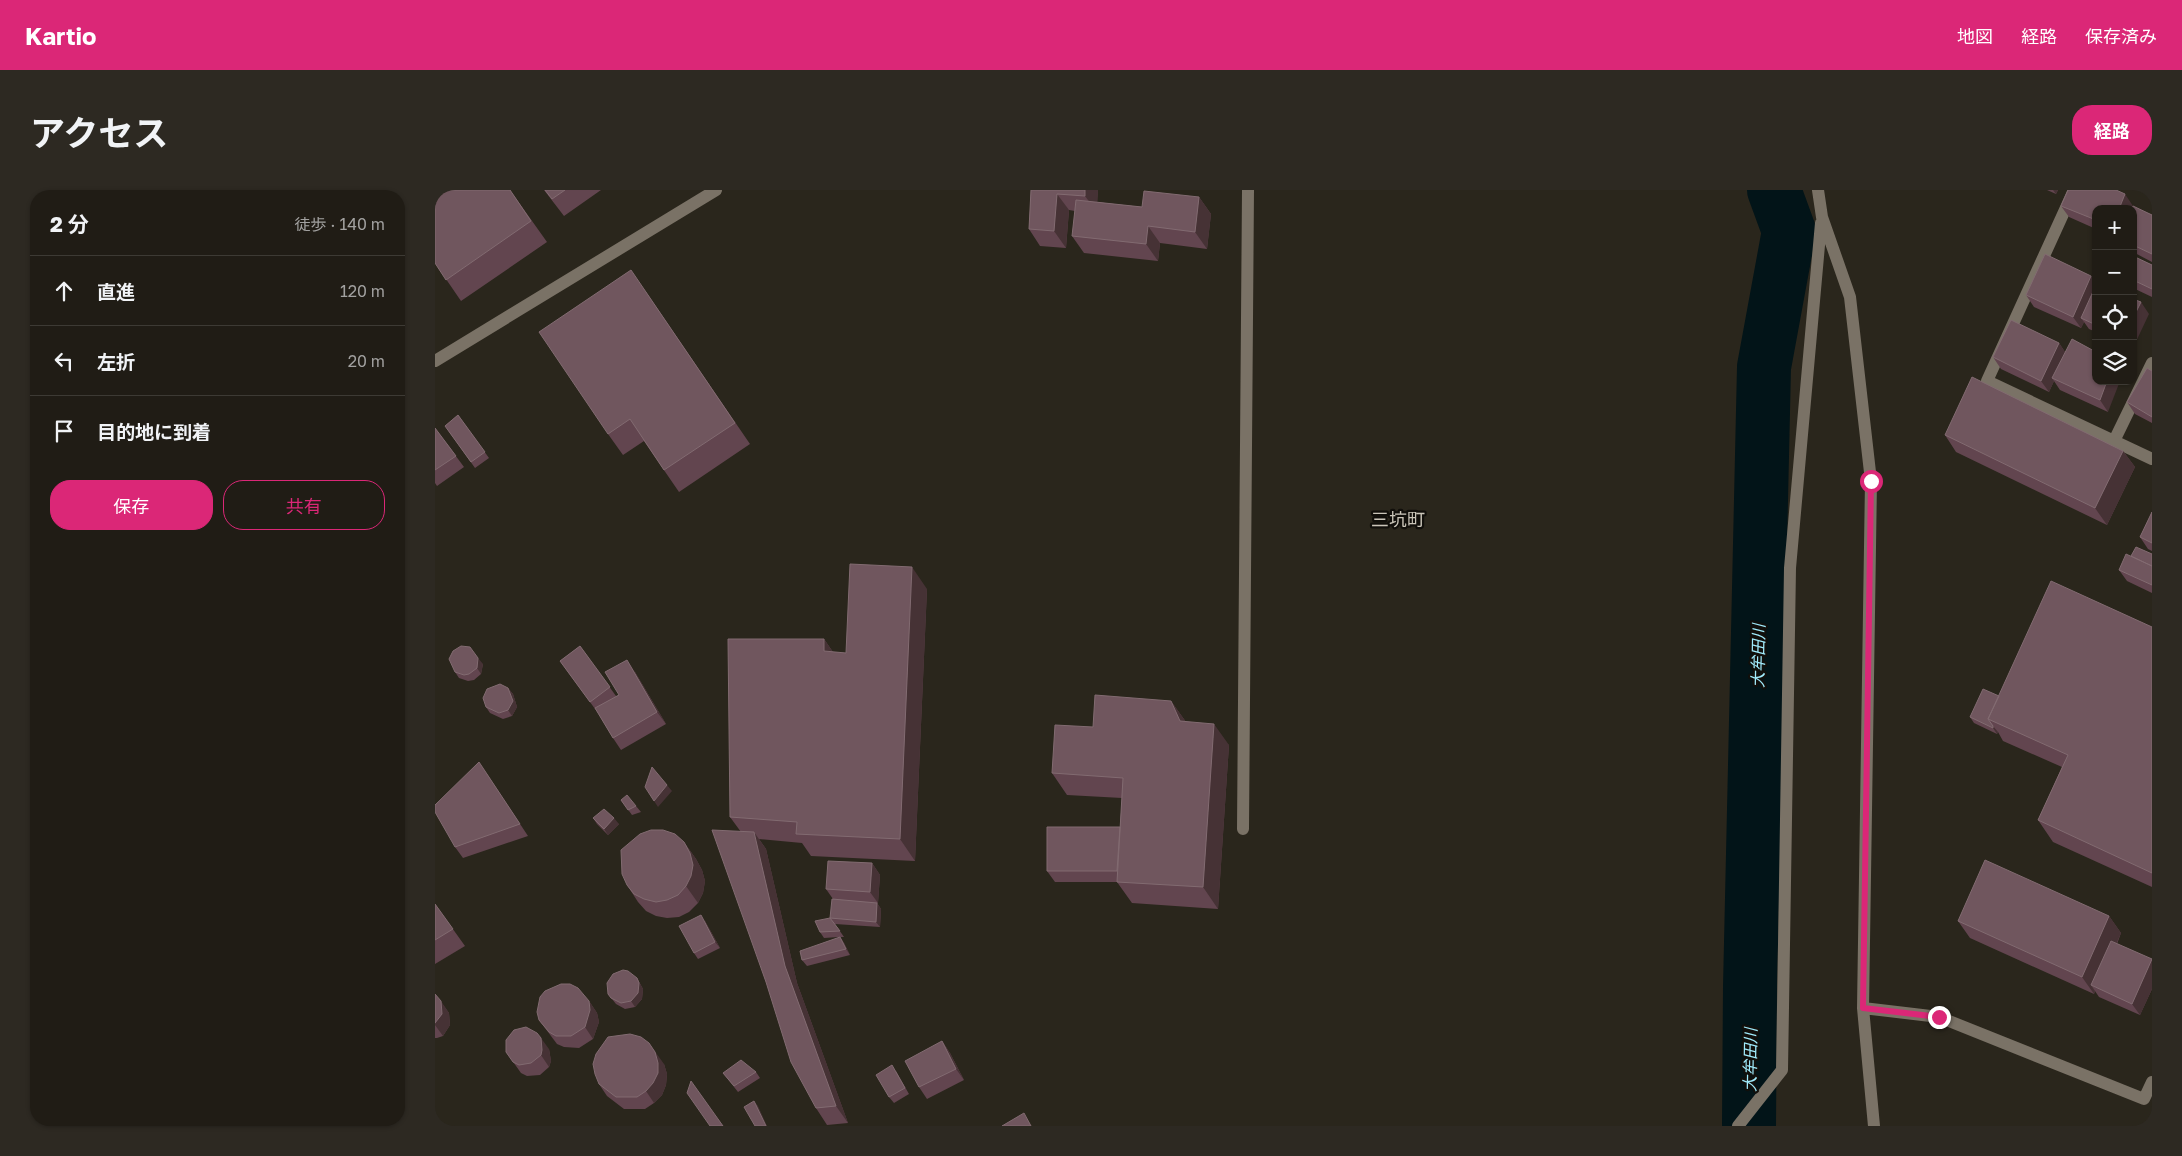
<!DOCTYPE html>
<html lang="ja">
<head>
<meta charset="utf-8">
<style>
	:root { --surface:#201c15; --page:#2d2922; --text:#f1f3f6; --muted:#a2a1a0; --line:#3d3a34; --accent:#db2777 }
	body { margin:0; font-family:"Golos Text","Noto Sans JP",sans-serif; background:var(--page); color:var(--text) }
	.controls { position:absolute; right:15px; top:15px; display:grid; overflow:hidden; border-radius:10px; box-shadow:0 1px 4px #0004 }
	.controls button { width:45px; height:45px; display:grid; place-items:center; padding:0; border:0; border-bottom:1px solid var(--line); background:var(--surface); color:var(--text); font:25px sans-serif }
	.stop { position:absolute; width:15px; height:15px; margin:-11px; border:4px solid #db2777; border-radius:50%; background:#fff }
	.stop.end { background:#db2777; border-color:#fff; box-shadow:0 1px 5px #0008 }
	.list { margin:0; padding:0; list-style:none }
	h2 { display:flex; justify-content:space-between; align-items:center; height:65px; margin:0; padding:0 20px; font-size:21px }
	h2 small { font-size:16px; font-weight:400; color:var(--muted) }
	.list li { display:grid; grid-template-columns:32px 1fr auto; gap:15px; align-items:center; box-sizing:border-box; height:70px; padding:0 20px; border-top:1px solid var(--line) }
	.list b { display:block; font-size:19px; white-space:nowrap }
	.list em { font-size:16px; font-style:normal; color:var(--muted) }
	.actions { display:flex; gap:10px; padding:15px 20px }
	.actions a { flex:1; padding:11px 0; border:1px solid var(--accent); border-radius:20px; text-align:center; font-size:18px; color:var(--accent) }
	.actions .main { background:var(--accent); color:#fff }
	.icon { flex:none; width:28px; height:28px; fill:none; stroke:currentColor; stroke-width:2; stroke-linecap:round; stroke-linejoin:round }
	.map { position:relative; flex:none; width:1717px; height:936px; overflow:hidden; border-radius:20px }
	header { display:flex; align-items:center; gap:30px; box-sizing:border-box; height:70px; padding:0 25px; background:var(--accent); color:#fff }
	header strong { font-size:24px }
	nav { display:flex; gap:28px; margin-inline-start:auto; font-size:18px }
	.intro { display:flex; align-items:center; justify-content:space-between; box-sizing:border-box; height:120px; padding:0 30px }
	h1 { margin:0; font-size:35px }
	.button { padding:12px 22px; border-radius:20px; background:var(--accent); color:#fff; font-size:18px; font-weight:700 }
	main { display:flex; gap:30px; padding:0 30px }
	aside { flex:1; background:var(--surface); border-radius:20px; box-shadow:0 1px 4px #0004 }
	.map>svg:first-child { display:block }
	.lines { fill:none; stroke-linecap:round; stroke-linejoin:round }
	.river { stroke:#021418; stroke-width:54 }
	.minor { stroke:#7a7266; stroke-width:12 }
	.wall { fill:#62454f }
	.shaded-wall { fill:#463235 }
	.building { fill:#70565e; stroke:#826b71 }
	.route { stroke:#db2777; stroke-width:6 }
	.labels { text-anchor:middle; stroke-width:4.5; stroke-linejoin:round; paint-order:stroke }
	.water-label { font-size:16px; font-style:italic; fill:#a1ecfd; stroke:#110f0b }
	.quarter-label { font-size:18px; fill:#cac5b9; stroke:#110f0b }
</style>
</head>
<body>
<header>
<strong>Kartio</strong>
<nav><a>地図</a><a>経路</a><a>保存済み</a></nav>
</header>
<div class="intro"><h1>アクセス</h1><a class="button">経路</a></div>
<main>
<aside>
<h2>2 分<small>徒歩 · 140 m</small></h2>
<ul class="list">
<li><svg class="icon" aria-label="ahead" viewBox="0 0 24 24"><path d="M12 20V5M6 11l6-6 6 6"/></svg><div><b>直進</b></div><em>120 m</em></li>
<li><svg class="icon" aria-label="left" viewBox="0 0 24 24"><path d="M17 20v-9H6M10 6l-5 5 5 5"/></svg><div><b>左折</b></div><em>20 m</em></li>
<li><svg class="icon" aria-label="arrive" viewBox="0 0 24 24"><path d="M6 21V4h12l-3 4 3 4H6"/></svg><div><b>目的地に到着</b></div></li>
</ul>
<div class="actions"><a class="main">保存</a><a>共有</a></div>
</aside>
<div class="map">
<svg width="1717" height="936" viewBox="0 0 1717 936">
	<rect width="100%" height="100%" fill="#2a261c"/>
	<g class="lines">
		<path class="river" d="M1314 936 1315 797 1329 177 1354 41 1339 0"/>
		<path class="minor" d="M1383 0 1387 27 1415 107 1436 291 1428 818 1439 936
			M1639 0 1552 191 1717 269
			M0 171 281 0
			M1679 251 1717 173
			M808 639 813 0
			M1428 818 1504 827 1709 909 1717 892
			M1303 936 1347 880 1355 378 1386 33"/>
	</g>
	<path class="wall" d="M75 0 112 52 26 111 0 73Z
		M109 0H166L129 26Z
		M596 0H663L662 12 707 17 764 7 776 24 772 59 725 53 723 71 649 63 637 46 640 21 634 20 631 58 605 56 594 39Z
		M1612 0H1623L1621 4Z
		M1626 16H1698L1717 25V72L1698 62V19H1661V39L1634 27Z
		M1698 66 1717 75V107L1698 98Z
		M1656 86 1661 92V142L1654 139 1649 132 1646 138 1599 117 1591 105Z
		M211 102 315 254 244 302 209 251 188 265 173 244Z
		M1624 153 1630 162H1661L1673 222 1625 200 1619 191 1614 202 1566 179 1558 167Z
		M1717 181V233L1700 224 1692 212Z
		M23 225 54 268 40 278 10 236Z
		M0 238 29 277 2 296 0 293Z
		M1510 245 1688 261 1700 277 1672 335 1521 262Z
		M1717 322V361L1713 359 1705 347Z
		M1717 364V403L1692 391 1684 380 1696 366Z
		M492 399 480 671 376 666 367 653 324 649 331 659 362 793 413 933 392 935 381 918 306 642 295 627 389 449 398 462 411 463Z
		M1717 437V697L1618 652 1603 630 1627 577 1568 551 1563 542 1562 544 1539 533 1535 527 1564 506Z
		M145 456 181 506 184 505 200 482 231 534 186 560 178 548 163 523 125 471Z
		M48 474 46 484 39 490 33 491 24 488 20 482Z
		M73 498 78 504 82 517 77 526 68 529 55 523 51 517Z
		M736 511 751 532 794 555 783 719 697 713 682 692H620L612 681 685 637 687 608 632 605 617 583 658 537Z
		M52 584 93 646 28 668 20 657Z
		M186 610 201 616 206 622 197 625Z
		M158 628 184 634 173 645 162 634Z
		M249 652 261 669 267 680 270 691 268 703 263 713 254 722 244 727 232 728 221 726 211 721 203 712 192 695Z
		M437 673 445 685 443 713H442L446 719 445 737 400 734 409 747H405L409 753 415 765 372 776 367 770 404 747 389 748 385 742 395 728 398 709 391 699Z
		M0 714 30 756 0 774Z
		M1674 726 1686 743 1682 754 1717 770V799L1705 825 1664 807 1660 801 1659 804 1535 748 1523 731Z
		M270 731 285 758 263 769 259 763Z
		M202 788 208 799 207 809 200 817 190 819 181 814 173 804Z
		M0 804 14 823 15 835 8 846 2 848H0Z
		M154 811 162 823 164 832 158 849 144 858 129 857 122 854 104 830Z
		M507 851 515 863 529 890 492 909 484 897Z
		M114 859 116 871 114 877 105 885 92 886 86 883 71 862Z
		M229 874 232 884 231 895 227 905 219 913 210 919H189L172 906 164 894Z
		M461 881 474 904 459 913 454 907Z
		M321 882 325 888 303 902 288 883Z"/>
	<path class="shaded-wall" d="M650 0H663L662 22 650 6Z
		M1618 0H1623L1621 4Z
		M622 4 634 20 631 58 619 41Z
		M1690 4 1698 16 1697 19H1684Z
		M764 7 776 24 772 59 760 42Z
		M713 36 725 53 723 71 711 54Z
		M1656 86 1661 92V106L1646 128 1649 132 1646 138 1638 127Z
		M1706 112 1714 124 1698 158V128Z
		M1624 153 1632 165 1617 188 1619 191 1614 202 1606 191Z
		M1672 191H1685L1673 222 1665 210Z
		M1688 261 1700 277 1672 335 1660 318Z
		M477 377 492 399 480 671 465 649Z
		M389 449 404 471 389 461Z
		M43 468 48 474 46 484 42 478Z
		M192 470 200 482 231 534 222 522Z
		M73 498 78 504 82 517 77 526 73 520Z
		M736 511 751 532 745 531Z
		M779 534 794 555 783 719 768 697Z
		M1558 536 1563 542 1562 544 1558 538Z
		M232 595 237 601 223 617 219 611Z
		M179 628 184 634 173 645 169 639Z
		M319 642 331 659 362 793 413 933 401 916 350 776Z
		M249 652 261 669 267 680 270 691 268 703 263 713 251 696Z
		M437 673 445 685 443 713 435 702Z
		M442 713 446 719 445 737 441 732Z
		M266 725 270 731 285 758 280 752Z
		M1674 726 1686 743 1662 798 1656 795 1660 801 1659 804 1647 787Z
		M405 747 409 753 415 765 411 759Z
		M1717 769V799L1705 825 1697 814Z
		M202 788 208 799 207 809 200 817 196 811Z
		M6 811 14 823 15 835 8 846 0 835Z
		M154 811 162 823 164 832 158 849 150 837Z
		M106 848 114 859 116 871 114 877 106 865Z
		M507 851 515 863 529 890 521 879Z
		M214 853 229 874 232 884 231 895 227 905 219 913 211 901Z
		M319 911 323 916 332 936H331Z"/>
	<path class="building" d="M0 0H75L96 31 11 90 0 73Z
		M110 0H130L117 9Z
		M596 0H650V6L622 4 619 41 594 39Z
		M1633 0H1681L1690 4 1684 19H1661V30L1626 16Z
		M709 1 764 7 760 42 713 36 711 54 637 46 641 10 707 17Z
		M1698 16 1717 25V64L1698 55V19H1697Z
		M1610 64 1656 86 1638 127 1591 105Z
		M1698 66 1717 75V99L1698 90Z
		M196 80 300 233 229 280 195 229 173 244 104 142Z
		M1661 95V135L1646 128Z
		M1698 109 1706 112 1698 128Z
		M1576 130 1624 153 1606 191 1558 167Z
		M1637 149 1661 162V191H1672L1665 210 1617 188Z
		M1712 178 1717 181V227L1692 212Z
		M1537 187 1688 261 1660 318 1510 245Z
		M23 225 50 262 36 272 10 236Z
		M0 238 21 266 0 280Z
		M1717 322V353L1705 347Z
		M1701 357 1717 364V376L1696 366Z
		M1691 364 1717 376V395L1684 380Z
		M415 374 477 377 465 649 361 644 362 632 295 627 293 449H389V461L411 463Z
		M1616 391 1717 437V683L1603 630 1633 565 1553 529Z
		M26 456 35 457 43 468 42 478 34 484 29 485 20 482 14 469 18 461Z
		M145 456 175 497 155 512 125 471Z
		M192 470 222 522 178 548 160 518 184 505 170 482Z
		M65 494 73 498 78 511 73 520 64 523 51 517 48 508 52 499Z
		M1548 499 1564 506 1553 529 1558 536V538L1535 527Z
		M660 505 736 511 745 531 779 534 768 697 682 692 688 588 617 583 620 535 658 537Z
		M44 572 85 634 20 657 0 622V615Z
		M217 577 232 595 219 611 210 597Z
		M192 605 201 616 193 620 186 610Z
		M169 619 179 628 169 639 158 628Z
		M612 637H685L682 681H612Z
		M216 640H228L240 644 249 652 255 663 258 675 256 686 251 696 243 705 232 710 221 712 209 709 199 704 192 695 187 684 186 660 205 644Z
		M277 640 319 642 350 776 401 916 381 918 356 872 331 792Z
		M1550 670 1674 726 1647 787 1523 731Z
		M393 671 437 673 435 702 391 699Z
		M397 709 442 713 441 732 395 728Z
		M0 714 18 739 0 750Z
		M266 725 280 752 259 763 244 736Z
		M395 728 405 741 385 742 380 731Z
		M405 747 411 759 367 770 365 761Z
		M1676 751 1717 769 1697 814 1656 795Z
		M188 780 193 781 202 788 204 793 203 803 196 811 186 813 176 808 173 804 172 793 178 784Z
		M126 794H135L143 798 154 811 155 820 150 837 136 846H121L114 842 104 830 102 822 105 807 110 801Z
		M0 804 6 811 7 824 0 833Z
		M91 837 102 843 106 848 107 860 106 865 96 873 84 875 78 872 71 862V850L79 840Z
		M195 844 206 847 214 853 220 862 223 873V883L218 893 211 901 202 907H181L164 894 160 884 158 874 161 864 173 847Z
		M507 851 521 879 484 897 470 871Z
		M306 870 321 882 299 896 288 883Z
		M457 875 470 898 454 907 441 885Z
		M256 891 288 936H275L252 903Z
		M319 911 331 936H320L309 917Z
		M589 923 596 936H567Z"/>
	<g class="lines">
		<path class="route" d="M1436 291 1428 818 1504 827"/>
	</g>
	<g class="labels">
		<g class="water-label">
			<text transform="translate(1323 466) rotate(-89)" y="6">大牟田川</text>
			<text transform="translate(1315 870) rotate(-89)" y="6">大牟田川</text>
		</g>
		<g class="quarter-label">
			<text x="963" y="336">三坑町</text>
		</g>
	</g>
</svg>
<div class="controls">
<button>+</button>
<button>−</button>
<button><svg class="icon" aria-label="locate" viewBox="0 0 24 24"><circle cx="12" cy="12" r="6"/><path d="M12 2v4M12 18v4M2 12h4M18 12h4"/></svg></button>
<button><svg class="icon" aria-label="layers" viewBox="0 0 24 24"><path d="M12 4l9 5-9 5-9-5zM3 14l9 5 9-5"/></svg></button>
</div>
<div class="stop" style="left:1436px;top:291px"></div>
<div class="stop end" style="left:1504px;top:827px"></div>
</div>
</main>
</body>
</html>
